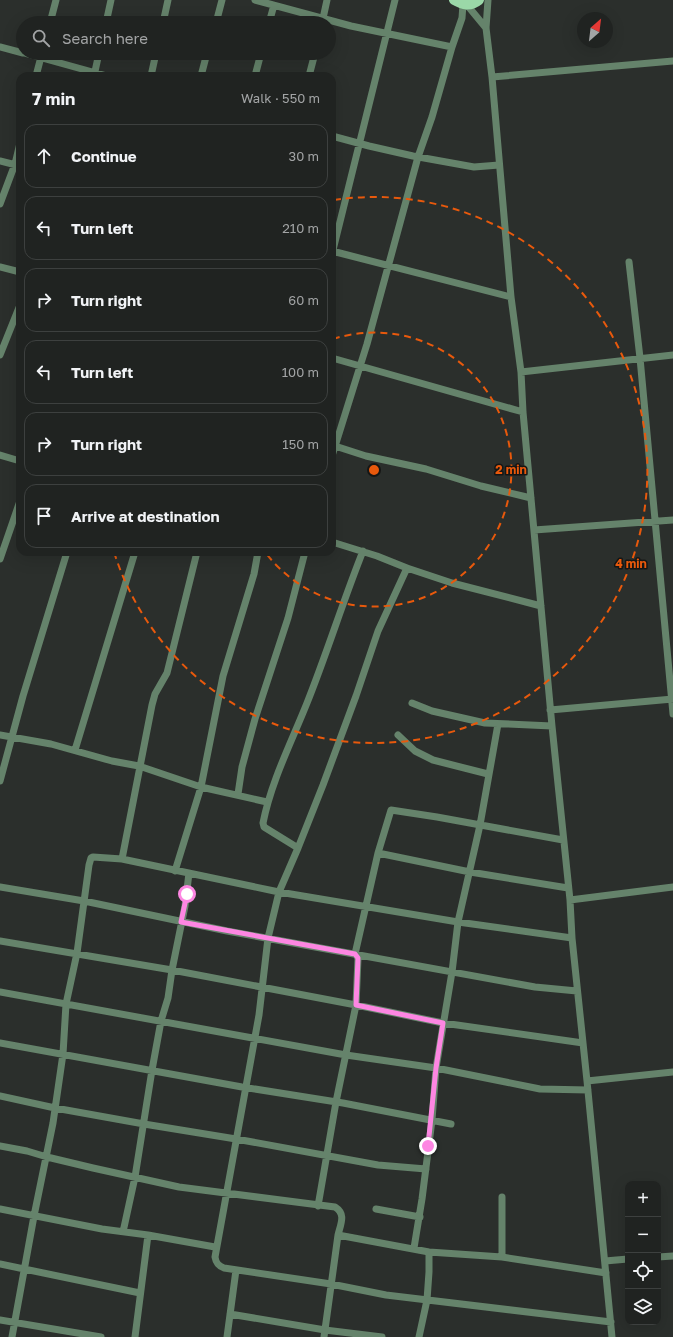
<!DOCTYPE html>
<html lang="en">
<head>
<meta charset="utf-8">
<style>
	:root { --surface:#202321; --page:#282b2a; --text:#f1f3f6; --muted:#a2a4a5; --line:#3d403f }
	body { margin:0; font-family:"Golos Text",sans-serif; background:var(--page); color:var(--text) }
	.controls { position:absolute; right:12px; bottom:12px; display:grid; overflow:hidden; border-radius:8px; box-shadow:0 4px 16px #0002 }
	.controls button { width:36px; height:36px; display:grid; place-items:center; padding:0; border:0; border-bottom:1px solid var(--line); background:var(--surface); color:var(--text); font:20px sans-serif }
	.compass { position:absolute; left:577px; top:12px; width:36px; height:36px; border-radius:50%; background:var(--surface); box-shadow:0 4px 16px #0002; rotate:28deg }
	.stop { position:absolute; width:12px; height:12px; margin:-9px; border:3px solid #fd86e2; border-radius:50%; background:#fff }
	.stop.end { background:#fd86e2; border-color:#fff; box-shadow:0 1px 4px #0008 }
	.list { margin:0; padding:0; list-style:none }
	h2 { display:flex; justify-content:space-between; align-items:center; height:52px; margin:0; padding:0 16px; font-size:17px }
	h2 small { font-size:13px; font-weight:400; color:var(--muted) }
	.list li { display:grid; grid-template-columns:26px 1fr auto; gap:12px; align-items:center; box-sizing:border-box; height:64px; margin:0 8px 8px; padding:0 8px; border:1px solid var(--line); border-radius:12px }
	.list b { display:block; font-size:15px; white-space:nowrap }
	.list em { font-size:13px; font-style:normal; color:var(--muted) }
	.icon { flex:none; width:22px; height:22px; fill:none; stroke:currentColor; stroke-width:2; stroke-linecap:round; stroke-linejoin:round }
	.map { position:relative; flex:none; width:673px; height:1337px; overflow:hidden }
	.search { position:absolute; background:var(--surface); box-shadow:0 4px 16px #0002; left:16px; top:16px; width:320px; height:44px; display:flex; align-items:center; gap:10px; box-sizing:border-box; padding:0 14px; border-radius:22px; color:var(--muted); font-size:15px }
	.panel { position:absolute; background:var(--surface); box-shadow:0 4px 16px #0002; left:16px; top:72px; width:320px; height:484px; border-radius:12px }
	.map>svg:first-child { display:block }
	.lines { fill:none; stroke-linecap:round; stroke-linejoin:round }
	.street { stroke:#65836b; stroke-width:7 }
	.primary { stroke:#9bd8a8; stroke-width:10 }
	.route { stroke:#fd86e2; stroke-width:5 }
	.ring { fill:none; stroke:#e8590c; stroke-width:2; stroke-dasharray:7 5 }
	.centre { fill:#e8590c; stroke:#151615; stroke-width:2 }
	.ring-label { font-size:12px; text-anchor:middle; font-weight:bold; fill:#e8590c; stroke:#151615; stroke-width:3; stroke-linejoin:round; paint-order:stroke }
</style>
</head>
<body>
<div class="map">
<svg width="673" height="1337" viewBox="0 0 673 1337">
	<rect width="100%" height="100%" fill="#2b2f2c"/>
	<g class="lines">
		<path class="street" d="M255 0 351 26 452 47
			M488 0 486 28 492 77 511 297 521 372 523 412 552 726 570 900 572 938 587 1081 612 1337
			M467 5 486 28
			M50 23 56 0
			M106 23 111 0
			M163 23 168 0
			M216 23 222 0
			M269 23 274 5
			M322 23 327 0
			M0 47 23 53
			M24 53 107 76
			M36 76 42 53
			M94 76 99 53
			M151 76 156 53
			M201 76 207 53
			M255 76 261 53
			M309 76 315 53
			M492 77 673 61
			M332 136 369 146 413 156 474 167 499 165
			M0 161 20 166
			M0 204 15 164 20 143
			M332 251 511 297
			M332 254 395 0
			M629 262 640 358 673 714
			M0 267 20 272
			M0 355 20 305
			M332 358 523 412
			M521 372 673 355
			M335 446 366 456 426 469 481 486 531 498
			M0 455 20 461
			M332 456 367 344 418 157 432 117 452 47 462 18 463 4
			M534 530 673 520
			M332 542 377 556 407 568 452 583 541 606
			M197 552 167 673 155 694 152 705 122 859 279 892 458 922 572 938
			M0 559 20 501
			M407 568 378 631 356 696 323 785 298 848 279 892 268 938 259 1015 215 1257C216 1263 218 1266 224 1268L331 1284 386 1295 611 1322
			M412 703 432 711 485 723 552 726
			M550 710 673 699
			M0 735 51 744 112 761 139 766 201 787 267 802
			M398 735 415 751 433 760 488 774
			M75 750 135 552
			M0 781 23 696 67 552
			M238 794 242 767 255 719 288 618 305 552
			M298 848 264 827 263 823C271 782 291 743 307 703 327 653 343 601 363 551
			M378 853 470 872 568 888
			M175 871 201 787 223 676 254 574 258 552
			M0 887 84 901 227 931 535 987 577 991
			M570 900 673 887
			M0 941 172 970 356 1005 443 1023 583 1043
			M0 992 346 1055 436 1068 540 1089 588 1090
			M0 1043 242 1087 343 1103 451 1124
			M587 1081 673 1072
			M0 1096 55 1108 144 1124 236 1139 378 1165 426 1169
			M0 1146 27 1151 47 1157 93 1168 179 1187 335 1207C346 1214 341 1223 338 1235L429 1252 502 1257 606 1273
			M318 1206 336 1102 356 1005 358 958 355 954 378 853 391 810 437 817 563 840
			M0 1209 102 1229 148 1235 215 1247
			M376 1209 420 1217
			M123 1232 135 1177 152 1070 161 1021 168 998 172 970 185 906 189 873
			M414 1248 422 1199 432 1120 436 1068 452 972 458 922 480 825 498 724
			M502 1257V1197
			M658 1257 673 1256
			M605 1261 628 1259
			M0 1264 140 1293
			M230 1314 325 1330 382 1337
			M0 1320 101 1337
			M12 1337 34 1216 53 1123 63 1054 66 1004 77 953 89 865 91 858 93 857 122 859
			M135 1337 148 1235
			M227 1337 236 1270
			M324 1337 338 1235
			M419 1337 427 1300 429 1272V1252"/>
		<path class="primary" d="M454 0C463 5 470 7 479 0"/>
	</g>
	<g class="lines">
		<path class="route" d="M187 894 181 922 355 954 358 958 356 1005 443 1023 436 1068 428 1146"/>
	</g>
	<g class="ring">
		<path d="M333 339A137 137 0 1 1 265 552"/>
		<path d="M334 200A273 273 0 1 1 114 552"/>
	</g>
	<circle cx="374" cy="470" r="6" class="centre"/>
	<g class="ring-label">
		<text x="511" y="474">2 min</text>
		<text x="631" y="568">4 min</text>
	</g>
</svg>
<div class="controls">
<button>+</button>
<button>−</button>
<button><svg class="icon" aria-label="locate" viewBox="0 0 24 24"><circle cx="12" cy="12" r="6"/><path d="M12 2v4M12 18v4M2 12h4M18 12h4"/></svg></button>
<button><svg class="icon" aria-label="layers" viewBox="0 0 24 24"><path d="M12 4l9 5-9 5-9-5zM3 14l9 5 9-5"/></svg></button>
</div>
<svg class="compass" viewBox="-18 -18 36 36"><path d="M0-13l5 13h-10z" fill="#e53935"/><path d="M0 13l5-13h-10z" fill="#a2a4a5"/></svg>
<div class="stop" style="left:187px;top:894px"></div>
<div class="stop end" style="left:428px;top:1146px"></div>
<div class="search"><svg class="icon" aria-label="search" viewBox="0 0 24 24"><circle cx="10" cy="10" r="6"/><path d="M15 15l6 6"/></svg>Search here</div>
<section class="panel">
<h2>7 min<small>Walk · 550 m</small></h2>
<ul class="list">
<li><svg class="icon" aria-label="ahead" viewBox="0 0 24 24"><path d="M12 20V5M6 11l6-6 6 6"/></svg><div><b>Continue</b></div><em>30 m</em></li>
<li><svg class="icon" aria-label="left" viewBox="0 0 24 24"><path d="M17 20v-9H6M10 6l-5 5 5 5"/></svg><div><b>Turn left</b></div><em>210 m</em></li>
<li><svg class="icon" aria-label="right" viewBox="0 0 24 24"><path d="M7 20v-9h11M14 6l5 5-5 5"/></svg><div><b>Turn right</b></div><em>60 m</em></li>
<li><svg class="icon" aria-label="left" viewBox="0 0 24 24"><path d="M17 20v-9H6M10 6l-5 5 5 5"/></svg><div><b>Turn left</b></div><em>100 m</em></li>
<li><svg class="icon" aria-label="right" viewBox="0 0 24 24"><path d="M7 20v-9h11M14 6l5 5-5 5"/></svg><div><b>Turn right</b></div><em>150 m</em></li>
<li><svg class="icon" aria-label="arrive" viewBox="0 0 24 24"><path d="M6 21V4h12l-3 4 3 4H6"/></svg><div><b>Arrive at destination</b></div></li>
</ul>
</section>
</div>
</body>
</html>
